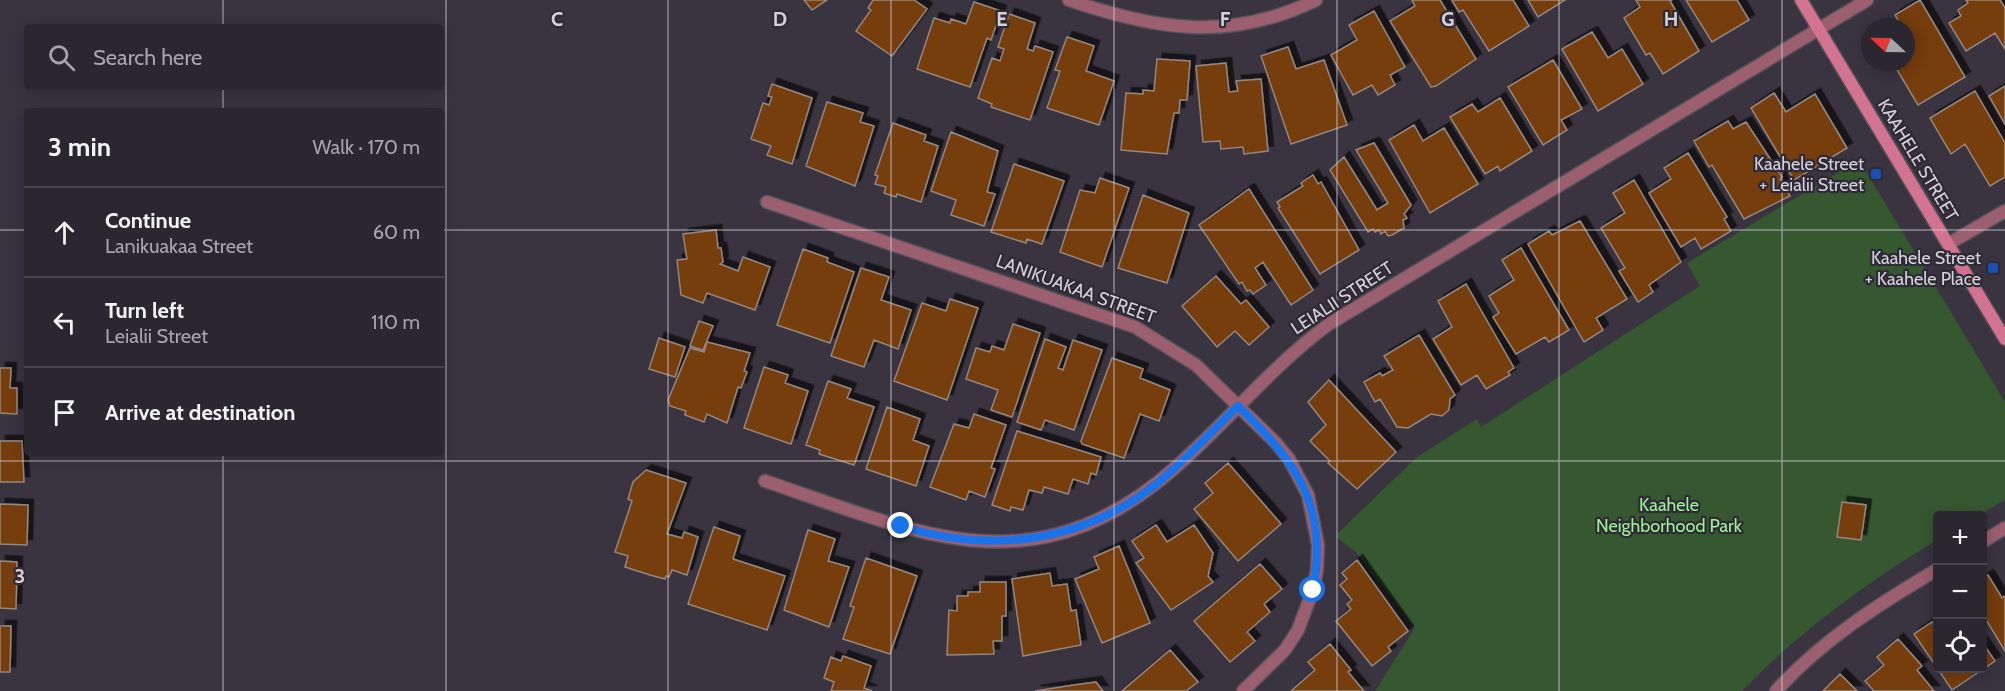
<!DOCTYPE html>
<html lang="en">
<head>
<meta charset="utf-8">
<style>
	:root { --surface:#2b2730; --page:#37333c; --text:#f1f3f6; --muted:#a6a5ab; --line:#47444c }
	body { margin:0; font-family:Cabin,sans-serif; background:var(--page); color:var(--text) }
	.controls { position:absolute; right:18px; bottom:18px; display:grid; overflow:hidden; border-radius:6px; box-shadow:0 3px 15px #0003 }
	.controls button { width:54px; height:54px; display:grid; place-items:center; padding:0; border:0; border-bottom:2px solid var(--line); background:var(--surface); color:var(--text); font:30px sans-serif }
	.compass { position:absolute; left:1861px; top:18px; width:54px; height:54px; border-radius:50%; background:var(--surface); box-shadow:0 3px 15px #0003; rotate:292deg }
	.stop { position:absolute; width:18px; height:18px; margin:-14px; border:4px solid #1a73e8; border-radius:50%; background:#fff }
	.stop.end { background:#1a73e8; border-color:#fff; box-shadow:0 2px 6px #0008 }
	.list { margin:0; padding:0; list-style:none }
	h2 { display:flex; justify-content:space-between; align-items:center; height:78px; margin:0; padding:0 24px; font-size:26px }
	h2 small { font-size:20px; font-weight:400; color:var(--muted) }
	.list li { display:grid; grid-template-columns:39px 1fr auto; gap:18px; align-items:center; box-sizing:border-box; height:90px; padding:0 24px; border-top:2px solid var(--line) }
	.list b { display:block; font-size:22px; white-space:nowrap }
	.list p { margin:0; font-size:20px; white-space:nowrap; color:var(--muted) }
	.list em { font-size:20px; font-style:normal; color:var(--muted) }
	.icon { flex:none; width:33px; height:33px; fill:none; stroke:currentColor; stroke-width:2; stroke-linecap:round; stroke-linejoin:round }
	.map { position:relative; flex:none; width:2005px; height:691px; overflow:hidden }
	.search { position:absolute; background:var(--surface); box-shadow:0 3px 15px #0003; left:24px; top:24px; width:420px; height:66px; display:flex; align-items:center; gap:15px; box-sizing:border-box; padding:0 21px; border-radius:6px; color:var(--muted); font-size:22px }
	.panel { position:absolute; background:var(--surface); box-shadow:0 3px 15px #0003; left:24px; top:108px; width:420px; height:348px; border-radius:6px }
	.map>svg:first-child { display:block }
	.green { fill:#355831 }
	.building { fill:#763c0a; stroke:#95867e; stroke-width:1.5; filter:url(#shadow) }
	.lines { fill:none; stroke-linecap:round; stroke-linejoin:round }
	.street-casing { stroke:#55505c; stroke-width:15 }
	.secondary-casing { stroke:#55505c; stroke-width:15 }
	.street { stroke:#9c5f70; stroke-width:12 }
	.secondary { stroke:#d47390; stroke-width:12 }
	.route { stroke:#1a73e8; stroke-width:8 }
	.grid { fill:none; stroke:#d4d1d9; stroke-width:1.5; stroke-opacity:0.55 }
	.transit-dot { fill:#1a4fb4; stroke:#2e2a36; stroke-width:2 }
	.labels { text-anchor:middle; stroke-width:4.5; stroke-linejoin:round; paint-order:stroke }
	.street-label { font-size:18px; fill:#d4d1d9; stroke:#2e2a36 }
	.poi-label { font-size:18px; fill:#d4d1d9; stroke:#2e2a36; text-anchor:end }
	.park-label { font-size:18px; fill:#9cf392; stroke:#2e2a36 }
	.grid-label { font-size:20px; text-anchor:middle; font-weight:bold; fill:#d4d1d9; stroke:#2e2a36; stroke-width:4.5; stroke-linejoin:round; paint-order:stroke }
</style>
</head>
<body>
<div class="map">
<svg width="2005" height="691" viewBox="0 0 2005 691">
	<defs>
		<filter id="shadow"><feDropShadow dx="5.5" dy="-5.5" stdDeviation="0" flood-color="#0009"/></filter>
	</defs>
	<rect width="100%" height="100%" fill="#393440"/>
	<path class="green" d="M1859 160 2005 402V500L1979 515 1938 516 1937 540C1865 584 1801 630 1742 691H1375L1415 628 1356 552 1335 536 1417 457 1477 419 1481 427 1700 286 1687 263Z"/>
	<path class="building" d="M804 0H827L812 10Z
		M873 0H914L927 9 892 56 856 31 871 10 868 8Z
		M1412 0H1440L1476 59 1436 86 1431 87 1390 21 1415 6Z
		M1452 0H1513L1529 26 1489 51 1463 10 1459 12Z
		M1528 0H1565L1538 17Z
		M1636 0H1672L1670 1 1699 51 1663 74 1650 53 1646 55 1624 18 1640 7Z
		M1686 0H1737L1749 20 1712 42Z
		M1920 0 1965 77 1918 105 1893 63H1906V42L1910 40 1906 27H1902L1895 15Z
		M1966 0H2000L2005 8V49L1995 33 1966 51 1949 23 1961 16 1958 10 1968 3Z
		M974 2 1001 11 991 40 987 38 970 87 917 69 934 18 950 23 951 19 966 24Z
		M1374 11 1405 67 1390 75 1395 85 1378 95 1372 85 1353 95 1331 55 1357 40 1349 25Z
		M1009 14 1035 23 1027 49 1033 51 1035 46 1053 52 1030 120 991 107 992 104 978 98 992 58 1000 61 1004 49 998 47Z
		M1592 32 1608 58 1622 49 1643 84 1598 111 1562 49Z
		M1067 37 1094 46 1086 71 1114 81 1099 125 1047 108 1060 71 1055 70Z
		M1288 47 1296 69 1324 60 1347 125 1291 144 1261 56Z
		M1157 59 1190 61 1187 100H1180L1179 113H1174L1167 154 1121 150 1126 93 1143 94V90L1154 91Z
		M1553 60 1582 109 1561 120 1567 130 1543 145 1508 87Z
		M1226 63 1229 92 1238 91 1236 81 1261 79 1268 151 1244 154 1243 147 1221 149 1220 141 1203 142 1196 66Z
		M772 84 812 98 792 164 767 155 771 146 751 139 763 103 769 105 772 97 768 96Z
		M2005 86V124L1989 96Z
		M1975 91 2005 143V177L1990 186 1965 144 1951 154 1930 118Z
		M1774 93 1786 112 1815 94 1847 148 1794 180 1751 108Z
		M1500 98 1532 151 1500 171 1498 166 1485 174 1450 117 1472 104 1478 112Z
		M827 102 863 113 860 122 874 126 855 186 806 166Z
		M1728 121 1733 129 1746 122 1782 177 1780 179 1790 196 1744 219 1712 165 1709 167 1694 141Z
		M893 123 926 135 924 141 938 146 921 202 897 194 896 197 884 193 886 187 875 184 878 176 875 175Z
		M1414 125 1423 141 1444 128 1478 184 1430 213 1389 140Z
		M951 132 998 151 987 192 995 194 984 226 951 215 956 200 931 191Z
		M1374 143 1411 205 1404 214 1407 218 1403 220 1404 228 1392 235 1388 236 1385 231 1381 234 1379 230 1375 232 1373 229 1368 232 1330 170 1344 157 1377 210 1388 203 1356 150Z
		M1688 153 1727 217 1724 219 1731 231 1701 249 1695 238 1681 247 1649 193 1671 179 1664 168Z
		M1014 164 1064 181 1042 244 1027 239 1026 243 991 232Z
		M1313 175 1318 184 1321 182 1359 250 1320 274 1278 208 1280 207 1277 202 1303 186 1301 183Z
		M1100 178 1129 188 1102 267 1060 252 1080 190 1095 193Z
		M1634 180 1681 262 1649 285 1653 292 1638 302 1619 271 1625 268 1601 228 1625 213 1613 193Z
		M1249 189 1313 290 1291 305 1263 262 1255 268 1266 285 1253 294 1250 290 1247 291 1242 282 1239 284 1199 225Z
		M1143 195 1189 213 1167 283 1118 268Z
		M1580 221 1627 299 1596 318 1603 330 1584 342 1528 244 1549 231 1552 235Z
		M716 230 718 248H721L723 262 720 264 738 271 743 257 770 267 755 310 707 293 703 303 681 295 677 260 687 259 683 234Z
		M1521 248 1569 330 1549 342 1545 337 1516 354 1493 317 1499 313 1489 296 1514 280 1502 260Z
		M803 249 828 258 827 262 854 272 830 343 777 325Z
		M861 268 889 277 881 300 911 310 898 349 874 340 864 367 831 356Z
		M1216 276 1241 304 1246 300 1269 327 1249 345 1235 331 1217 347 1182 306Z
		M1466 284 1514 368 1508 372 1510 375 1486 389 1477 375 1461 385 1433 339 1452 327 1438 301Z
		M950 299 978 308 947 400 894 381 922 303 946 311Z
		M699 321 713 326 703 350 690 346Z
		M1013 324 1040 333 1012 417 991 410 998 390 966 379 976 348 990 352 992 346 1004 350Z
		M1419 335 1455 395 1450 399 1449 410 1442 416 1431 414 1408 428 1397 427 1380 399 1375 402 1364 382 1380 373 1382 376 1393 370 1384 356Z
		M659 338 685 347 675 377 649 369Z
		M1045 339 1066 347 1058 368 1063 370 1073 340 1102 350 1074 430 1045 420 1041 430 1017 422Z
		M707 342 750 353 744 371 747 372 741 388 738 387 727 423 707 414 704 422 685 415 686 411 670 406 668 400 690 348 704 352Z
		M1112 358 1143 369 1140 378 1170 390 1159 421 1140 414 1124 458 1082 444 1081 441Z
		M764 367 788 375 785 383 808 391 791 444 744 428Z
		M0 368H11L10 388H17V414L0 413Z
		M1329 380 1396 452 1357 489 1328 463 1330 461 1310 441 1326 425 1308 402Z
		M828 381 851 389 847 398 874 407 854 465 819 454 820 450 806 445Z
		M887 407 920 419 913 440 929 446 916 486 866 469Z
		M974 414 1006 425 991 468 995 469 985 497 969 491 966 500 930 487 954 424 969 428Z
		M1017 431 1101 457 1096 475 1091 473 1088 484 1073 479 1068 494 1044 487 1042 493 1029 490 1023 510 1011 507 1010 511 992 505Z
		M0 441H22L24 482H0Z
		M1228 463 1281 524 1238 561 1194 509 1213 493 1205 483Z
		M646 470 686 483 667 534 682 538 684 532 698 537 687 575 672 570 669 577 666 576 665 579 650 575 625 567 628 556 615 552 632 501 628 499 633 482Z
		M1842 502 1866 505 1861 540 1837 537Z
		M0 504 28 505 27 545 0 544Z
		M1156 525 1167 542 1194 525 1213 553 1208 576 1213 582 1171 610 1136 563 1144 558 1132 541Z
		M714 527 740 536 733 559 785 576 767 630 688 604Z
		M808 530 835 539 828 561 849 567 829 627 784 610Z
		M1119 546 1150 623 1102 643 1075 579 1099 569 1094 557Z
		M866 558 917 576 890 654 843 639 854 607 850 606Z
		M1357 560 1408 631 1388 647 1391 651 1372 666 1336 621 1351 609 1347 604 1352 600 1340 585 1347 579 1342 573Z
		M0 561 17 562 16 609 0 608Z
		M1260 564 1282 589 1264 604 1270 612 1247 632 1255 641 1230 662 1194 621Z
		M1050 573 1052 586 1067 584 1071 611 1076 610 1081 645 1023 656 1012 579Z
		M1988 575 2002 598 2005 596V651L1985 618 1982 619V579Z
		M980 582H1006V616H1002V641H993L994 654 947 655 949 610 957 611V596H968V592H980Z
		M1932 622 1938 630V668H1982V642L1995 661 1952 690 1914 634Z
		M0 626H11L10 672H0Z
		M1898 639 1922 666 1917 670 1934 691H1874L1865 681 1884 665 1877 657Z
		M1330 644 1351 670 1348 672 1364 691H1291L1315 670 1308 662Z
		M1170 650 1198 682 1186 691H1122Z
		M843 656 871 666 864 688 872 691H831L834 682 824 678 831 657 841 661Z
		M1840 674 1857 691H1823Z
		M1096 682 1103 691H1035L1074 685Z"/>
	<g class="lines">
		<defs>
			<path id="street" d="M1069 0C1156 30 1230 42 1316 0
				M767 202 1135 327 1196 365 1276 443 1289 459 1308 495 1318 545 1317 570 1313 590 1298 630 1285 650 1243 691
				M1948 244 2005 211
				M765 481C921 534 1035 592 1177 466 1229 420 1273 365 1329 324L1867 0
				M1982 542 2005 528
				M1776 691C1822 640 1879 604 1938 569"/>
			<path id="secondary" d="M1801 0 2005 339"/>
		</defs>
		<use href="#street" class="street-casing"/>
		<use href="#secondary" class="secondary-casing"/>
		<use href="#street" class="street"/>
		<use href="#secondary" class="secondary"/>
	</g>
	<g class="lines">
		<path class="route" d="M901 526C989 554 1081 543 1155 485 1185 461 1211 432 1238 406 1296 462 1329 505 1313 590"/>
	</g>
	<path class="grid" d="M223 0V27M446 0V691M668 0V691M891 0V691M1114 0V691M1337 0V691M1559 0V691M1782 0V691M223 87V111M0 230H27M441 230H2005M223 453V691M0 461H2005"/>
	<g class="transit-dot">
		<rect x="1870" y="168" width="12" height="12" rx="3"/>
		<rect x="1987" y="262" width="12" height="12" rx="3"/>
	</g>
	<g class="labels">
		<g class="street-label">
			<text transform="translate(1918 160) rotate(59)" y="6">KAAHELE STREET</text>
			<text transform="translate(1076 289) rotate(20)" y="6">LANIKUAKAA STREET</text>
			<text transform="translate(1342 298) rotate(-33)" y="6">LEIALII STREET</text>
		</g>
		<g class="poi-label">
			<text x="1864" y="170">Kaahele Street<tspan x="1864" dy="21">+ Leialii Street</tspan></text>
			<text x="1981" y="264">Kaahele Street<tspan x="1981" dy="21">+ Kaahele Place</tspan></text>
		</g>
		<g class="park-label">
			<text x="1669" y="511">Kaahele<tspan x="1669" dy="21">Neighborhood Park</tspan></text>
		</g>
	</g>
	<g class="grid-label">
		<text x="557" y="26">C</text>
		<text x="780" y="26">D</text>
		<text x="1002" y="26">E</text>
		<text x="1225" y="26">F</text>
		<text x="1448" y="26">G</text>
		<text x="1671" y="26">H</text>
		<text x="20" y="583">3</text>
	</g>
</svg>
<div class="controls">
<button>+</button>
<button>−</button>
<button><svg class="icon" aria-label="locate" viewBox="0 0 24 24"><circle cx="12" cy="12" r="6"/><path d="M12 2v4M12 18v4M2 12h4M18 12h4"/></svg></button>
</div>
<svg class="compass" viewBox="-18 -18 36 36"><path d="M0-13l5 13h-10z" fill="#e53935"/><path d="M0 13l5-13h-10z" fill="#a6a5ab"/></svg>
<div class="stop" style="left:1313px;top:590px"></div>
<div class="stop end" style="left:901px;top:526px"></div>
<div class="search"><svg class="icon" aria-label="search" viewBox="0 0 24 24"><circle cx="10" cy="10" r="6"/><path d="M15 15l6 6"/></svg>Search here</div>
<section class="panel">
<h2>3 min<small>Walk · 170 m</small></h2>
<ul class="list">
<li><svg class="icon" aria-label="ahead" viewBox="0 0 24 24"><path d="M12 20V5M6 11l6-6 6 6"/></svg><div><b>Continue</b><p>Lanikuakaa Street</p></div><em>60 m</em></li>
<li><svg class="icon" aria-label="left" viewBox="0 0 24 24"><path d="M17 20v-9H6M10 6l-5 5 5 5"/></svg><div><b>Turn left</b><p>Leialii Street</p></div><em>110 m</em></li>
<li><svg class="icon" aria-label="arrive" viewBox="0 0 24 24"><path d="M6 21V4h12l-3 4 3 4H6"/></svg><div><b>Arrive at destination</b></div></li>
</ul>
</section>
</div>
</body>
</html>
